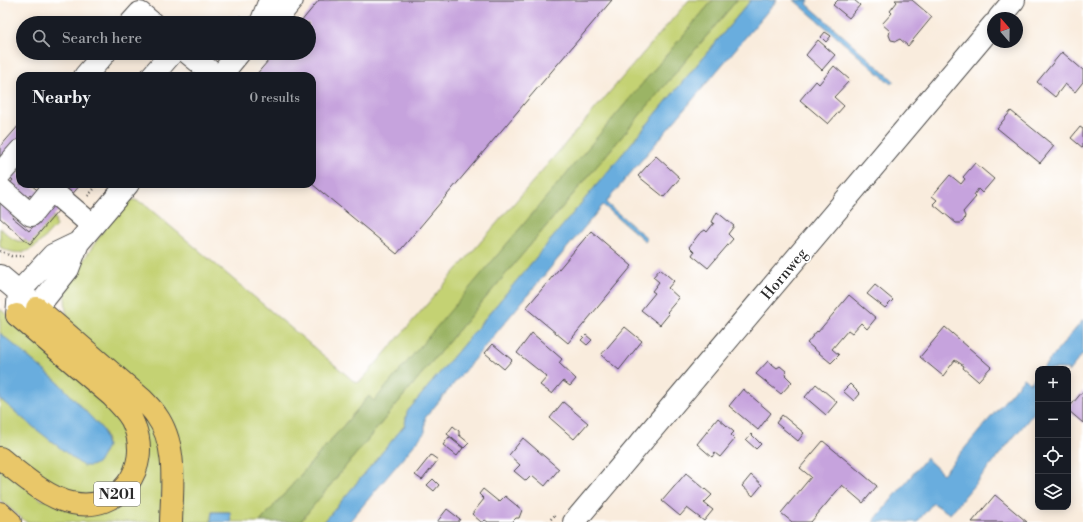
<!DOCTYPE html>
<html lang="en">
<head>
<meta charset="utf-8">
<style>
	:root { --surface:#171b24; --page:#242831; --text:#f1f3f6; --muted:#9ea1a6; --line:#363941 }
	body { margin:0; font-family:"Libre Bodoni",serif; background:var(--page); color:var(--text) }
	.controls { position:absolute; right:12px; bottom:12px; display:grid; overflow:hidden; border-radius:8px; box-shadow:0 2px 10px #0003 }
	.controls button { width:36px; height:36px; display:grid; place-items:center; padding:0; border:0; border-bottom:1px solid var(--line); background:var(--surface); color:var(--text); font:20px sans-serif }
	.compass { position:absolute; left:987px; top:12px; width:36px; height:36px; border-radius:50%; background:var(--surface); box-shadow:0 2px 10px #0003; rotate:340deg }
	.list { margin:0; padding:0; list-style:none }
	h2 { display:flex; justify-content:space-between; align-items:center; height:52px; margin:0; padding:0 16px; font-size:17px }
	h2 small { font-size:13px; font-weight:400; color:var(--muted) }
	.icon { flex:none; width:22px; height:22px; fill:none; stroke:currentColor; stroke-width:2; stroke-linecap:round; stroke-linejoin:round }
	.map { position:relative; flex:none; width:1083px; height:522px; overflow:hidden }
	.search { position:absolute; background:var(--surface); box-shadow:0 2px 10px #0003; left:16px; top:16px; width:300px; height:44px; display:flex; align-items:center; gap:10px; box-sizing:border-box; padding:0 14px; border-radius:22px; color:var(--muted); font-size:15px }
	.panel { position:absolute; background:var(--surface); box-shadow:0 2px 10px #0003; left:16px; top:72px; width:300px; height:116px; border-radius:12px }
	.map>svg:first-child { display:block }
	.green { fill:#c4d273; stroke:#787e4f }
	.forest { fill:#9bb465; stroke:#637048 }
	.water { fill:#69adde; stroke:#4a6c84 }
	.building { fill:#c6a3dd; fill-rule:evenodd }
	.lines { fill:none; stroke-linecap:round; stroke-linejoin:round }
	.minor-casing { stroke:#4a4846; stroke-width:24 }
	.highway-casing { stroke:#4a4846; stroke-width:24 }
	.path { stroke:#4a4846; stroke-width:2.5; stroke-dasharray:1 3; stroke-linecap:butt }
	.minor { stroke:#fff; stroke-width:22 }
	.highway { stroke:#e9c769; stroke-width:22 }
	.labels { text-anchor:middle; stroke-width:3.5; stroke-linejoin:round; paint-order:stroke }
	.shield { fill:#fff; stroke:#6b6b6b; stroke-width:1 }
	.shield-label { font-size:14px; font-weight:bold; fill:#2b2b2b }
	.street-label { font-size:15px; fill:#2b2b2b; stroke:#fff }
</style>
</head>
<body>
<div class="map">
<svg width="1083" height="522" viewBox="0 0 1083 522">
	<rect width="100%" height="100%" fill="#fff"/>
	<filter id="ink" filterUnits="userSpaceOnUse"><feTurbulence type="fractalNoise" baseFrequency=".025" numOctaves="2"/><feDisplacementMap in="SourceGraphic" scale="8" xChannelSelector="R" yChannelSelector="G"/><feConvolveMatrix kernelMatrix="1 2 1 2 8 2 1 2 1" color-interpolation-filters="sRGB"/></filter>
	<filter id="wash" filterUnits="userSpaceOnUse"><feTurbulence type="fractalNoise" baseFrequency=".012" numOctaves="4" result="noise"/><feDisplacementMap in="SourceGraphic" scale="16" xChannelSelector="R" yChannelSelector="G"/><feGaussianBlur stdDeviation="0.9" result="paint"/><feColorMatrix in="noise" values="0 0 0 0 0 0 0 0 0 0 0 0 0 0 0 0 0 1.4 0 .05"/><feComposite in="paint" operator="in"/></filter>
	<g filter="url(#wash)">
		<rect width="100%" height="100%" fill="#f9ecdd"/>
		<path class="green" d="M689 0H713L374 402 369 396 260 522H231L230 512H212L211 522H177L178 458 69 319 66 312 65 297 66 289 69 282 105 228 125 202 131 200H135L144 204 356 383 361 381Z
			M737 0H751L407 412 405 425 324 522H300L424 371Z
			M52 215 55 218 56 226C38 244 27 262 0 247V228C5 232 11 239 18 241 30 244 48 225 52 215Z
			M0 309 45 347 86 384 120 420 128 437 129 460 116 483 94 495 65 493 0 452V399L32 426 102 456 106 446 107 441 103 430 59 383 0 333Z
			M135 402 162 444V522H26L0 500V467L42 500H124Z"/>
		<path class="forest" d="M713 0H737L424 371 300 522H260L369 396 374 401Z"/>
		<path class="water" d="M751 0H777L607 201V204L647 238 645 241 603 205 425 418V432L349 522H324L405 425 407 412Z
			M794 0H809L807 4 894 81 891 84Z
			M1083 320V354L1068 372V369H1042Z
			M0 333 59 383 103 430 107 446 102 456 98 463 91 466H83L32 426 0 399Z
			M1038 374V408L950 514 933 503 917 522H873L926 458 943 474 1024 378 1030 383Z
			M212 512H230L231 522H211Z"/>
		<g id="blocks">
			<path class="building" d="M319 0H612L397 254 312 184V76H255L275 53H309V23H300Z
				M838 0H854L860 5 849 18 833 5Z
				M895 0H912L932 17 908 46 900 39 896 41 891 40 889 35 890 31 882 24 892 13 890 11 897 2Z
				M825 32 831 36 826 42 821 37Z
				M818 40 835 55 822 70 806 55Z
				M1062 52 1083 70V82L1075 92 1065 84 1055 97 1037 82Z
				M834 66 850 80 834 97 844 106 828 124 800 100 816 81 819 84Z
				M1011 111 1054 146 1040 163 997 128Z
				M20 124V137L1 159 20 175V184H30L53 203 69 184H81L30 244 0 218V196L13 180 0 169V147ZM30 195 48 210 29 231 12 217Z
				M1080 127 1083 129V148L1071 138Z
				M656 156 680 178 664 197 638 176Z
				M975 163 994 179 982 193 978 189 974 195 976 197 963 212 965 216 964 220 961 223H956L933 204 937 200 932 196 950 175 961 184 965 179 963 177Z
				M717 212 734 226 728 234 733 239 708 268 692 255 694 252 689 247 699 234 705 230 707 232 714 223 712 222Z
				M591 231 632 266 568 343 526 308Z
				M660 269 674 281 668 288 679 298 667 312 669 314 660 325 641 310 655 293 652 291 659 282 653 277Z
				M875 285 893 300 885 308 867 294Z
				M849 295 876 318 867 329 861 323 852 333 848 330 832 349 839 355 831 363 807 343 817 331 818 332Z
				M625 327 642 341 619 370 601 355Z
				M945 327 991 367 978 381 963 368 964 366 955 360 943 376 920 357Z
				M532 333 562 359 559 363 576 379 570 386 563 381 552 394 540 385 547 377 517 353Z
				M586 335 592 340 587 345 581 340Z
				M493 344 512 360 504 369 485 353Z
				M768 361 777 368 780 366 786 371 785 375 792 382 781 394 756 374Z
				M816 384 837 402 826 415 805 397Z
				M850 384 860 394 854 401 843 391Z
				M743 389 771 413 758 430 729 406Z
				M1083 391V423L1068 410V409Z
				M563 402 588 423 574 439 550 418Z
				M782 415 804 433 798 441 776 423Z
				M718 418 734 432 731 435 735 439 720 457 715 453 712 457 697 444Z
				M453 426 459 431V435L469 443 464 448 447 434Z
				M751 434 761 444 756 449 746 440Z
				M449 437 463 448 457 456 443 445Z
				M523 438 559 469 545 486 532 475 526 481 514 471 520 465 509 455Z
				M823 441 877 486 863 503 842 485 811 522H792L781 513 811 477 800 468Z
				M431 455 438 460 422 480 415 475Z
				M686 473 712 495 704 503 713 510 704 521 687 508 680 516 662 501Z
				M751 475 762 485 753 496 742 486Z
				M433 479 439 485 434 491 427 485Z
				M483 489 499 502 505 496 522 510 519 518H516L512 522H488L485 520 483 522H481L472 514 484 499 479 494Z
				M995 495 1027 522H972Z
				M447 509 460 519 458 522H437Z"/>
		</g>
	</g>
	<g filter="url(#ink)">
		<use href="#blocks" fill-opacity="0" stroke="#4a4846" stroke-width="1"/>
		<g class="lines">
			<defs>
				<path id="minor" d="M999 18 1014 0
					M131 23 140 13 152 23
					M261 23 268 5 272 0
					M269 23 279 16 292 0
					M188 53 216 76
					M85 76 105 53
					M152 76 172 53
					M220 76 239 53
					M0 174 20 151
					M0 188 31 215 56 184
					M51 190 92 225
					M0 276 30 301
					M20 314 37 308 68 269 78 243 128 184
					M17 315 19 292 53 255 78 243
					M574 522 993 25"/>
				<path id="highway" d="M37 308 142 399C147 404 152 409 156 415 178 445 172 487 171 522
					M0 458C19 473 48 499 72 503 119 513 152 468 134 425 130 413 120 405 112 396L17 315
					M0 513 10 522"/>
			</defs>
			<use href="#minor" class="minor-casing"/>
			<use href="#highway" class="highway-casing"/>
			<path class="path" d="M235 23 241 16
				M88 196 98 184
				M0 251 11 256H24
				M548 522 555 515"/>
			<use href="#minor" class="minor"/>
			<use href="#highway" class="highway"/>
		</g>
	</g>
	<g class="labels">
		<rect class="shield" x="94" y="482" width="46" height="24" rx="3"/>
		<g class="shield-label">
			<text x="117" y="499">N201</text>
		</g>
		<g class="street-label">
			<text transform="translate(784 274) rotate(-50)" y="5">Hornweg</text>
		</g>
	</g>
</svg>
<div class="controls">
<button>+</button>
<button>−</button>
<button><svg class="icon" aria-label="locate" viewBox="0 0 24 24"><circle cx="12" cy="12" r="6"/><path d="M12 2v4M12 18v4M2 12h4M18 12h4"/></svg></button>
<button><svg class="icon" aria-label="layers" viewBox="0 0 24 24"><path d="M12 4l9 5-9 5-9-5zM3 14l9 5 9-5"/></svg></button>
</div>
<svg class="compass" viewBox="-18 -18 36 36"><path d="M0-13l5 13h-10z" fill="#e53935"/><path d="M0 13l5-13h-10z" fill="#9ea1a6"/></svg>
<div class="search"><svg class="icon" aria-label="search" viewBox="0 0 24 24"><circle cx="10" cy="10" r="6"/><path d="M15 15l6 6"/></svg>Search here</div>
<section class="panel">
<h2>Nearby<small>0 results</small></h2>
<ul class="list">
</ul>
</section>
</div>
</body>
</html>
